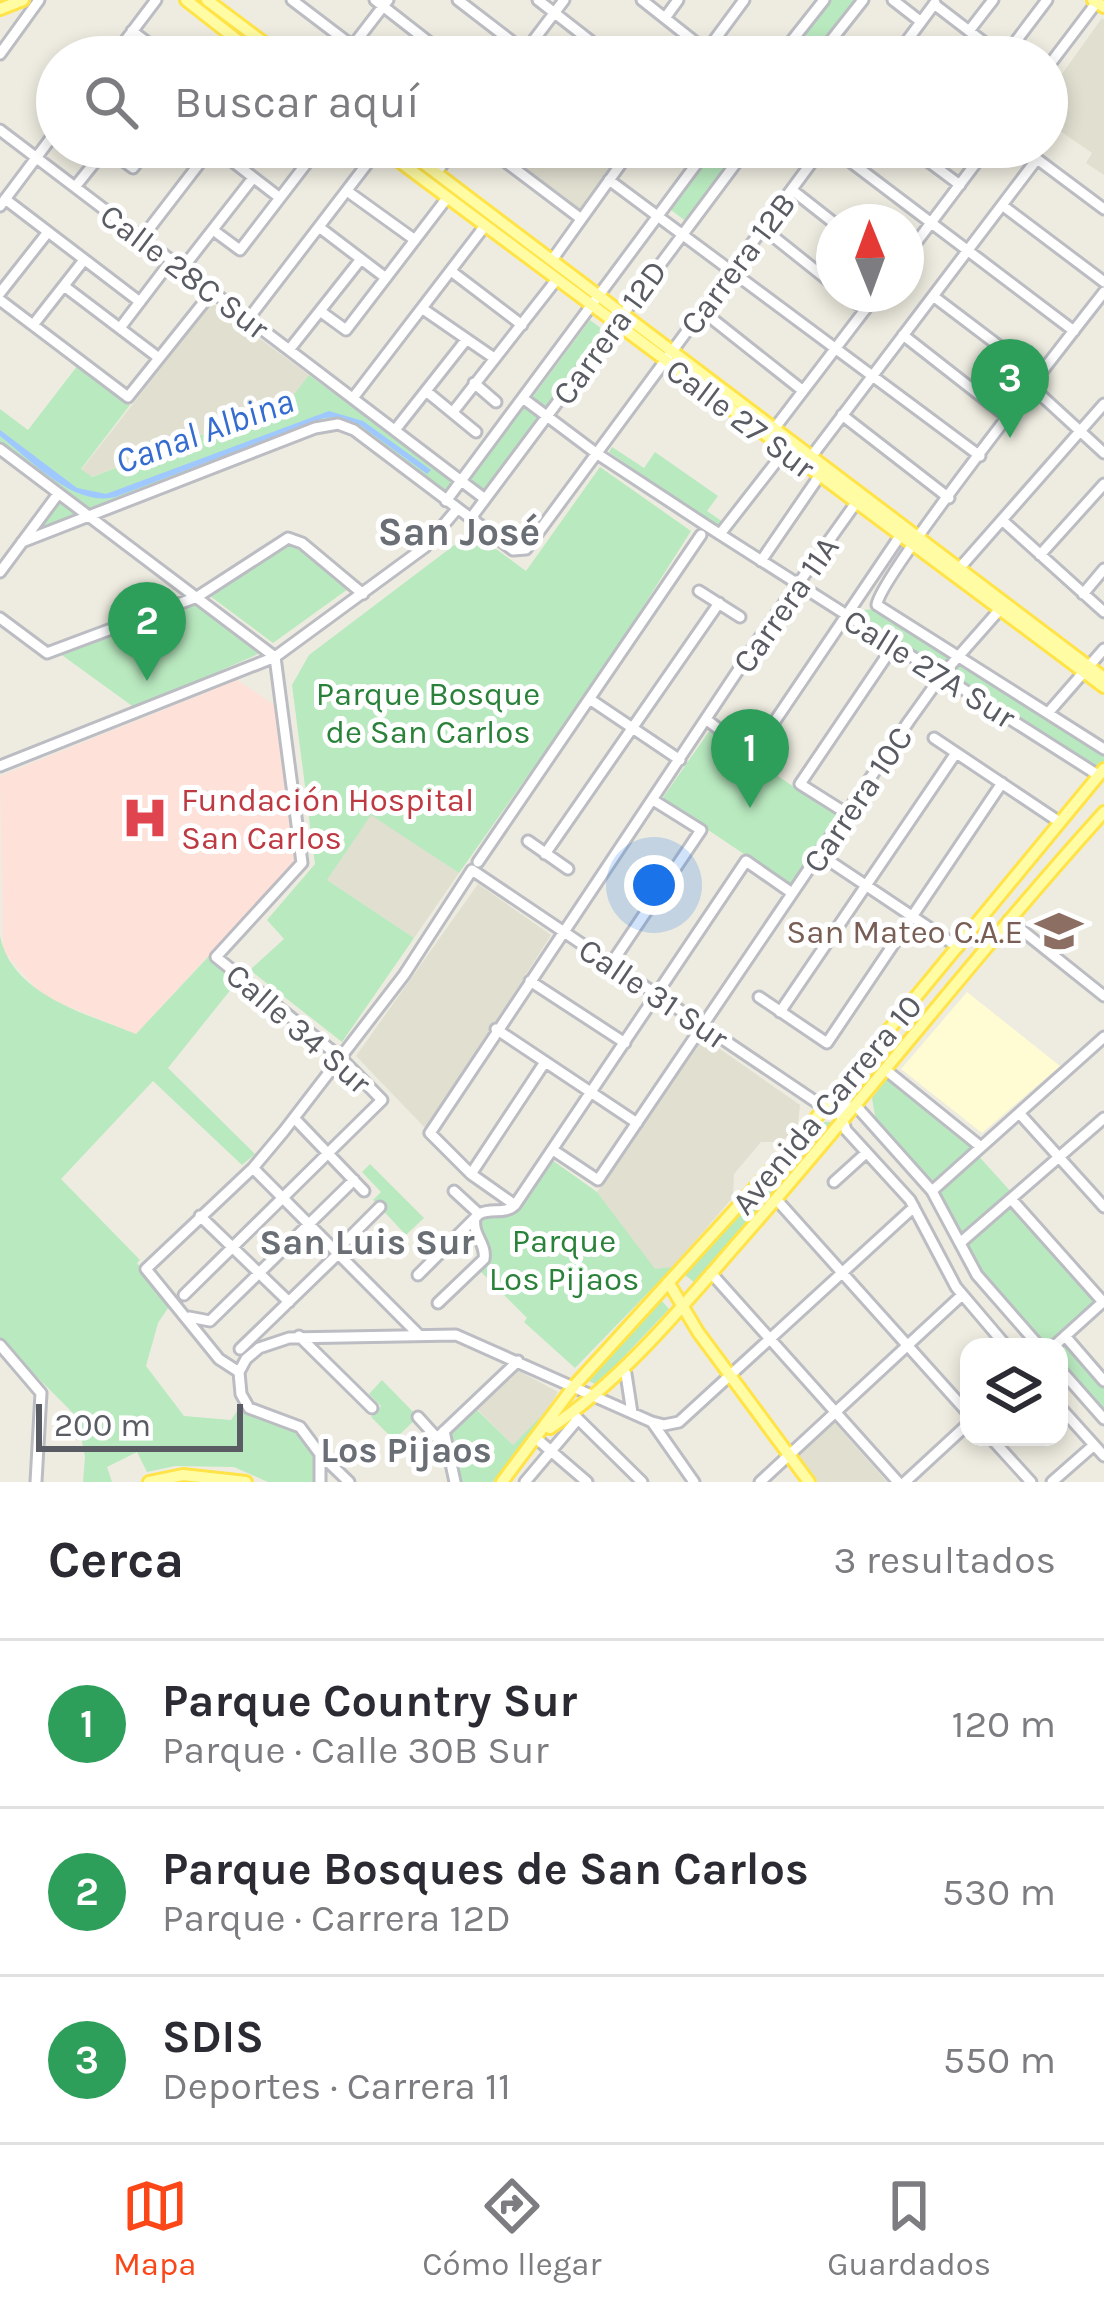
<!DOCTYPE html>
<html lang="es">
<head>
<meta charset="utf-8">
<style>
	:root { --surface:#fff; --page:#f7f7f7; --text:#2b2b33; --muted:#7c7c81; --line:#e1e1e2; --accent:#fb4718 }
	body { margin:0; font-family:Karla,sans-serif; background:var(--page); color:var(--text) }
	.controls { position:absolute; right:36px; bottom:36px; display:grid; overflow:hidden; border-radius:24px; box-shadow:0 6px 18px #0003 }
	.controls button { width:108px; height:108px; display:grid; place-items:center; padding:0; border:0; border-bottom:3px solid var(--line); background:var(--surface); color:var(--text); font:60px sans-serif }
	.compass { position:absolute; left:816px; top:204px; width:108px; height:108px; border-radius:50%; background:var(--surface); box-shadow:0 6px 18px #0003; rotate:359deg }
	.scale { position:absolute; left:36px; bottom:30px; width:207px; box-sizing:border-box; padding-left:12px; border:6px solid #595c63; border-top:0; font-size:33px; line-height:42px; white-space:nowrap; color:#595c63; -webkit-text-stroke:9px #fff; paint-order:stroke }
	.you { position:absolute; left:654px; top:885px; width:42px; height:42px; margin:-30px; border:9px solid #fff; border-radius:50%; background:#1a73e8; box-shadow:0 0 0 18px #1a73e833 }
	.badge { display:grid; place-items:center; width:78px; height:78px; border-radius:50%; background:var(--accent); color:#fff; font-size:39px; font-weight:700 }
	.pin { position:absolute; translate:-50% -99px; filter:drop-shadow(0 3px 6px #0008) }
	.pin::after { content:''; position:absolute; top:63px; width:42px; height:36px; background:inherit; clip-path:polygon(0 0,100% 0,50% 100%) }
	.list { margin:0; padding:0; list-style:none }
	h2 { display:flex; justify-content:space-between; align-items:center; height:156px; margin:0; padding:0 48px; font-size:51px }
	h2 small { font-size:39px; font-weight:400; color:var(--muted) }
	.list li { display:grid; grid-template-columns:78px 1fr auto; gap:36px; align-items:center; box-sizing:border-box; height:168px; padding:0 48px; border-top:3px solid var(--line) }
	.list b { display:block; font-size:45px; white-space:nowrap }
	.list p { margin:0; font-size:39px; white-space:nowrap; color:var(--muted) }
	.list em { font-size:39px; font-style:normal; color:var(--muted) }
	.icon { flex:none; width:66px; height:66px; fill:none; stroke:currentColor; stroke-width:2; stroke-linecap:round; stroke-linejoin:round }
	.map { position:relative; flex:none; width:1104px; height:1482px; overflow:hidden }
	.search { position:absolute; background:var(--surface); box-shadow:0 6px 18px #0003; left:36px; right:36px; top:36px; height:132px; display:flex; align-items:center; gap:30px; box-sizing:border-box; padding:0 42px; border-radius:66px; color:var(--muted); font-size:45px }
	.sheet { height:660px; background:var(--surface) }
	nav { display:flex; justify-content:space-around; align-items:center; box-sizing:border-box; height:168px; border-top:3px solid var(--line); background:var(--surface); font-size:33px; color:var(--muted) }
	nav a { display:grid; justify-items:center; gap:6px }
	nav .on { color:var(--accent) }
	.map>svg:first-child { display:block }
	.commercial { fill:#fffbd3 }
	.education { fill:#e0dfd0 }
	.medical { fill:#fee1d9 }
	.green { fill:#b9e9bf }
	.water { fill:#9ec8ff }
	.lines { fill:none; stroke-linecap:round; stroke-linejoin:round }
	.minor-casing { stroke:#bbbdc3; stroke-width:15 }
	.major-casing { stroke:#ffe347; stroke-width:16 }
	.minor { stroke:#fff; stroke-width:9 }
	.major { stroke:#fffca3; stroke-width:10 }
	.labels { text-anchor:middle; stroke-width:10; stroke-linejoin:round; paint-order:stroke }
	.street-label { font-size:33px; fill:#595c63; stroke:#fff }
	.park-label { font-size:33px; fill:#2a823a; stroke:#fff }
	.health-label { font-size:33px; fill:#be3a42; stroke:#fff; text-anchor:start }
	.education-label { font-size:33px; fill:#785e54; stroke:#fff; text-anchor:end }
	.water-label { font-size:36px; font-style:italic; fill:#356ccf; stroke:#fff }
	.neighbourhood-label { font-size:36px; font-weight:bold; fill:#6a6e75; stroke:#fff }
	.quarter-label { font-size:39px; font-weight:bold; fill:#6a6e75; stroke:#fff }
</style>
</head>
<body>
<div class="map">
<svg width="1104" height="1482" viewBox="0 0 1104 1482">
	<rect width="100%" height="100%" fill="#eeece0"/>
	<path class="commercial" d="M967 992 1060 1066 982 1133 901 1069Z"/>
	<path class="education" d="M1102 18 1104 20V175L1086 163 1092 153 1047 122 1051 107 1047 95Z
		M527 147H629L580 211 515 162Z
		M212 303 309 375 290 401 91 477 81 470Z
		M371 814 459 873 414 938 327 880Z
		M478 884 551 935 427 1130 356 1056Z
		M700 1035 800 1105 798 1124 782 1142H761L734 1174 733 1197 673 1267 655 1270 597 1192Z
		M515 1369 558 1392 547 1410 513 1445 476 1408Z
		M833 1421 887 1482H818L796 1454Z"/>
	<path class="medical" d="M237 680 274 705 297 860 136 1034 43 996 3 951 0 776Z"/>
	<path class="green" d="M826 0H860L815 57H784Z
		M714 147H746L687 222 667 207Z
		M590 320 606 332 548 410 532 398Z
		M78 365 130 405 81 469 92 477 289 401 309 375 454 481 445 494 343 422 31 536 62 494 0 446V409L28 430Z
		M524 407 541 420 486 492 469 480Z
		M612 447 644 468 655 452 718 496 707 511 723 522 718 528 609 452Z
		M600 467 691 531 608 662 459 873 371 815 327 880 414 938 342 1042 250 970 284 939 267 920 315 864 292 685 309 655 457 543 481 538 526 571Z
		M292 542 348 589 273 643 210 596 283 544Z
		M196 604 249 637 258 654 135 708 59 653Z
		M877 609 953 659 942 671 854 616 862 610Z
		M960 664 1104 756V761L1097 768 949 675Z
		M710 730 837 816 790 885 662 799Z
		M0 936C12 996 88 1014 136 1034L209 956 236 983 168 1068 255 1154 242 1165 153 1081 61 1179 140 1260 137 1263 172 1302 158 1323 146 1366 184 1416 231 1420 239 1408C270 1431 331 1422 315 1482H268L234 1467 175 1466 147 1472 137 1452 107 1467 112 1482H83L85 1457 77 1417 0 1340Z
		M887 1078 975 1146 973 1150 1014 1195 1009 1199 1099 1300 1061 1335 1104 1383V1412L1059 1360V1347H1047L979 1270 933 1184 876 1122 872 1098Z
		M824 1122H831L832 1127 695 1283 685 1275Z
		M552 1160 597 1192 655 1269 673 1267 575 1368 524 1322 527 1318 479 1270 486 1263 478 1229 481 1217 488 1213 514 1214Z
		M370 1164 424 1218 406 1235 373 1200 381 1192 362 1172Z
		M661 1300 669 1309 597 1385 587 1380Z
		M382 1380 418 1417 394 1440 371 1417 381 1406 369 1394Z
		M475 1408 513 1445 547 1410 493 1482H458L449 1435Z"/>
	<path class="water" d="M329 411 363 421 431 470 427 474 360 425 338 417 324 418 115 497C73 507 31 460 0 436V430L77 488 106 494Z"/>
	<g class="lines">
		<defs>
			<path id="minor" d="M292 0 367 57
				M375 0 448 57
				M458 0 532 57
				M538 0 611 57
				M642 0 714 57
				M893 0 920 21
				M934 4 1003 57
				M665 18 678 0
				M132 31 167 57
				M969 31 993 0
				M908 41 929 57
				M0 54 39 0
				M113 57 156 0
				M221 57 235 38
				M344 57 388 0
				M521 57 564 0
				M702 57 744 0
				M779 57 824 0
				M818 57 863 0
				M895 57 935 3
				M1004 57 1047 0
				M1047 68 1097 2
				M0 130 485 499
				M214 147 280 198
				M287 147 307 163
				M486 147 580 218
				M831 147 1074 331
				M909 147 960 185
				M1021 147 1104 209
				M106 148 133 168 149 147
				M508 163 520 147
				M436 173 456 147
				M609 180 980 456
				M75 187 107 147
				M792 190 834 223
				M347 191 415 240
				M5 199 140 302
				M1002 205 1104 282
				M0 206 57 130
				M319 227 386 278
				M764 229 834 285
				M213 230 240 250 319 147
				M142 238 212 147
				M906 256 988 147
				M552 260 633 147
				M182 269 253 178
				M451 271 522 325
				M64 286 159 358
				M0 293 48 232
				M845 294 865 310
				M933 296 1040 377
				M0 300 128 397 212 292
				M423 309 494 358
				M701 310 802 390
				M320 311 346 330 447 198
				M249 318 380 147
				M33 325 84 260
				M120 328 171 261
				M903 335 1009 418
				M289 350 361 259
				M474 383 496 402
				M1032 387 1104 453
				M426 391 476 432
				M353 398 484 227
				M524 399 596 453 707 526 1098 775
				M453 412 557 279
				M842 415 949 498
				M774 429 877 294
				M395 430 466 340
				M0 449 275 657
				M811 457 1037 159
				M446 501 709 147
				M471 518 748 147
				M1002 520 1104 612
				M720 534 787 448
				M22 542 315 428 338 424 354 430 513 550 526 549 823 147
				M1040 555 1104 484
				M761 561 822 472
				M957 571 1104 404
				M0 572 58 494
				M699 591 740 617
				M1083 594 1104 569
				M877 605C877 580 1073 332 1104 292
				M877 605 1104 749
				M0 618 47 653 197 597 288 538 302 543 363 594
				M591 700 680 760
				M1048 713 1104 649
				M707 720 752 755 900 536
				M934 738 1058 821
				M0 766 275 657 425 547 457 509
				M846 813 800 784 894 645
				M528 841 568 869
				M545 854 719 603
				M819 854 958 947
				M478 862 701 535
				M1009 920 1104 996
				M611 964 701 830 653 800
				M530 981 625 1043
				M759 997 827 1043 1002 783
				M780 1012 956 753
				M496 1029 637 1123
				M887 1071 981 1147
				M841 1088 838 1107 846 1130 910 1200 956 1287 1007 1347
				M1020 1114 1104 1207
				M294 1118 364 1191
				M553 1150 598 1180 909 721 942 675 1002 607
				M253 1168 418 1334
				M471 1174 545 1062
				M834 1182 866 1153
				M454 1191 479 1214
				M932 1191 1104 1037
				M776 1199 969 1414
				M1013 1201 1103 1302
				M515 1205 471 1174 430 1133 763 633 858 500
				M515 1205 746 861 792 893
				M200 1216 289 1302
				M960 1243 1104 1118
				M336 1251 380 1207
				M711 1273 898 1482
				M418 1275 479 1214C491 1207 505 1215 515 1205
				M184 1295 382 1100 341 1058 216 957 302 863 275 657
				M438 1303 484 1259C487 1244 472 1235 475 1218
				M189 1317 210 1321 354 1180
				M299 1336 372 1408
				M1065 1336 1104 1381
				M0 1345 41 1393 36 1482
				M1053 1347 1104 1301
				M240 1349 338 1254
				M1059 1368 1104 1419
				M239 1372 219 1359 146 1269 253 1168 284 1131 404 975 472 870 825 1108 857 1107 932 1191 977 1275 1040 1347
				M239 1372 246 1359 259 1348 289 1338 456 1335 652 1422 694 1482
				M239 1372 241 1394 249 1408 300 1427 320 1454 349 1482
				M626 1374 632 1413
				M1059 1406 1104 1456
				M572 1413 642 1482
				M418 1417 437 1438 518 1361
				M652 1422 664 1425 679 1422 914 1207
				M444 1431 455 1482
				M990 1437 1031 1482
				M537 1439 587 1482
				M320 1454V1482
				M525 1482 578 1419
				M760 1482 962 1295
				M905 1482 969 1423
				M1052 1482 1094 1445"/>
			<path id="major" d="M186 0 259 57
				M207 0 283 57
				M1093 0 1104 7
				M0 9 23 0
				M380 147 1104 687
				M402 147 1104 678
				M670 1285 698 1332 809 1482
				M550 1428C627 1377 689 1298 750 1229 870 1092 982 947 1104 812
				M149 1482 183 1475 246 1482
				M502 1482 574 1386 792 1147 1104 769"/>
		</defs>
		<use href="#minor" class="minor-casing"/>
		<use href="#major" class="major-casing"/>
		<use href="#minor" class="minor"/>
		<use href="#major" class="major"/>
	</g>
	<defs>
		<symbol id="hospital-bare" viewBox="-9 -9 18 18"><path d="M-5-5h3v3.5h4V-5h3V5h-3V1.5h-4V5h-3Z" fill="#e0444e" stroke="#fff" stroke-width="2.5" paint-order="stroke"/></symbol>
		<symbol id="university-bare" viewBox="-9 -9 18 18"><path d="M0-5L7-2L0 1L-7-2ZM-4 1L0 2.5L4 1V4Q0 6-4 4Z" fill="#8d6e63" stroke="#fff" stroke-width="2.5" paint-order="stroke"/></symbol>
	</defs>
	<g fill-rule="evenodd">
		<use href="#hospital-bare" x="112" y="785" width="66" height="66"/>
		<use href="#university-bare" x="1026" y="898" width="66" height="66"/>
	</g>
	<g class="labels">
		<g class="street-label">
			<text transform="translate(737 263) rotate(-53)" y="12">Carrera 12B</text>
			<text transform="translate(185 271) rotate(37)" y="12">Calle 28C Sur</text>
			<text transform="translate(609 332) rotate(-54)" y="12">Carrera 12D</text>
			<text transform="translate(741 418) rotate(37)" y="12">Calle 27 Sur</text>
			<text transform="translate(785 604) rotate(-55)" y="12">Carrera 11A</text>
			<text transform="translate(930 668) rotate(32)" y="12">Calle 27A Sur</text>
			<text transform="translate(857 799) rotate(-56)" y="12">Carrera 10C</text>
			<text transform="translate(654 993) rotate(34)" y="12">Calle 31 Sur</text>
			<text transform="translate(299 1028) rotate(41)" y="12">Calle 34 Sur</text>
			<text transform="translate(826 1104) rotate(-50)" y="12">Avenida Carrera 10</text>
		</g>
		<g class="park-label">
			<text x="428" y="705">Parque Bosque<tspan x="428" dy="38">de San Carlos</tspan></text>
			<text x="564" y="1252">Parque<tspan x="564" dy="38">Los Pijaos</tspan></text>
		</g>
		<g class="health-label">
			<text x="181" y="811">Fundación Hospital<tspan x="181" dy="38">San Carlos</tspan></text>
		</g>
		<g class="education-label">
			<text x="1023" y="943">San Mateo C.A.E</text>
		</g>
		<g class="water-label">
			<text transform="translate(204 430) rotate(-20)" y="13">Canal Albina</text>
		</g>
		<g class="neighbourhood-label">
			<text x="367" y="1254">San Luis Sur</text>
			<text x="406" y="1462">Los Pijaos</text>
		</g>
		<g class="quarter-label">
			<text x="459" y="545">San José</text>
		</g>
	</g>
</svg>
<div class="controls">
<button><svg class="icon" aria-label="layers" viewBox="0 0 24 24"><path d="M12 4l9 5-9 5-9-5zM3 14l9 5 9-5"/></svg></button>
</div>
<svg class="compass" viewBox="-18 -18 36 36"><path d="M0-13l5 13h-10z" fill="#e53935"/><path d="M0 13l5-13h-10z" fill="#7c7c81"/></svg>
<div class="scale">200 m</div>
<div class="you"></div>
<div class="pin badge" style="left:750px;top:808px;background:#2e9e5b">1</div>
<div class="pin badge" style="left:147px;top:681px;background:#2e9e5b">2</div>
<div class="pin badge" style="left:1010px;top:438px;background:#2e9e5b">3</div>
<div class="search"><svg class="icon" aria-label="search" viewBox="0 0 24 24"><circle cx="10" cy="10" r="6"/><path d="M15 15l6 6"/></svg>Buscar aquí</div>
</div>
<section class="sheet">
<h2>Cerca<small>3 resultados</small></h2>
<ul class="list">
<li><span class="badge" style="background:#2e9e5b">1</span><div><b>Parque Country Sur</b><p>Parque · Calle 30B Sur</p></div><em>120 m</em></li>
<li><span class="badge" style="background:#2e9e5b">2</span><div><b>Parque Bosques de San Carlos</b><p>Parque · Carrera 12D</p></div><em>530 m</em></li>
<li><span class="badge" style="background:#2e9e5b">3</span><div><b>SDIS</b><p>Deportes · Carrera 11</p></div><em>550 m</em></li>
</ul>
</section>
<nav>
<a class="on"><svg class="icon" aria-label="map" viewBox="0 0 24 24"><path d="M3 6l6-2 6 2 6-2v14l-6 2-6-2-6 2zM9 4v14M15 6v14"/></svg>Mapa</a>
<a><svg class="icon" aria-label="directions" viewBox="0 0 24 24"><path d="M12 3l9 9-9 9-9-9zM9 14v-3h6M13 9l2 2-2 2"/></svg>Cómo llegar</a>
<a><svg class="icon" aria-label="saved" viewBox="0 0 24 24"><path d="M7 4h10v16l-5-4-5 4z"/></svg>Guardados</a>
</nav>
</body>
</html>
